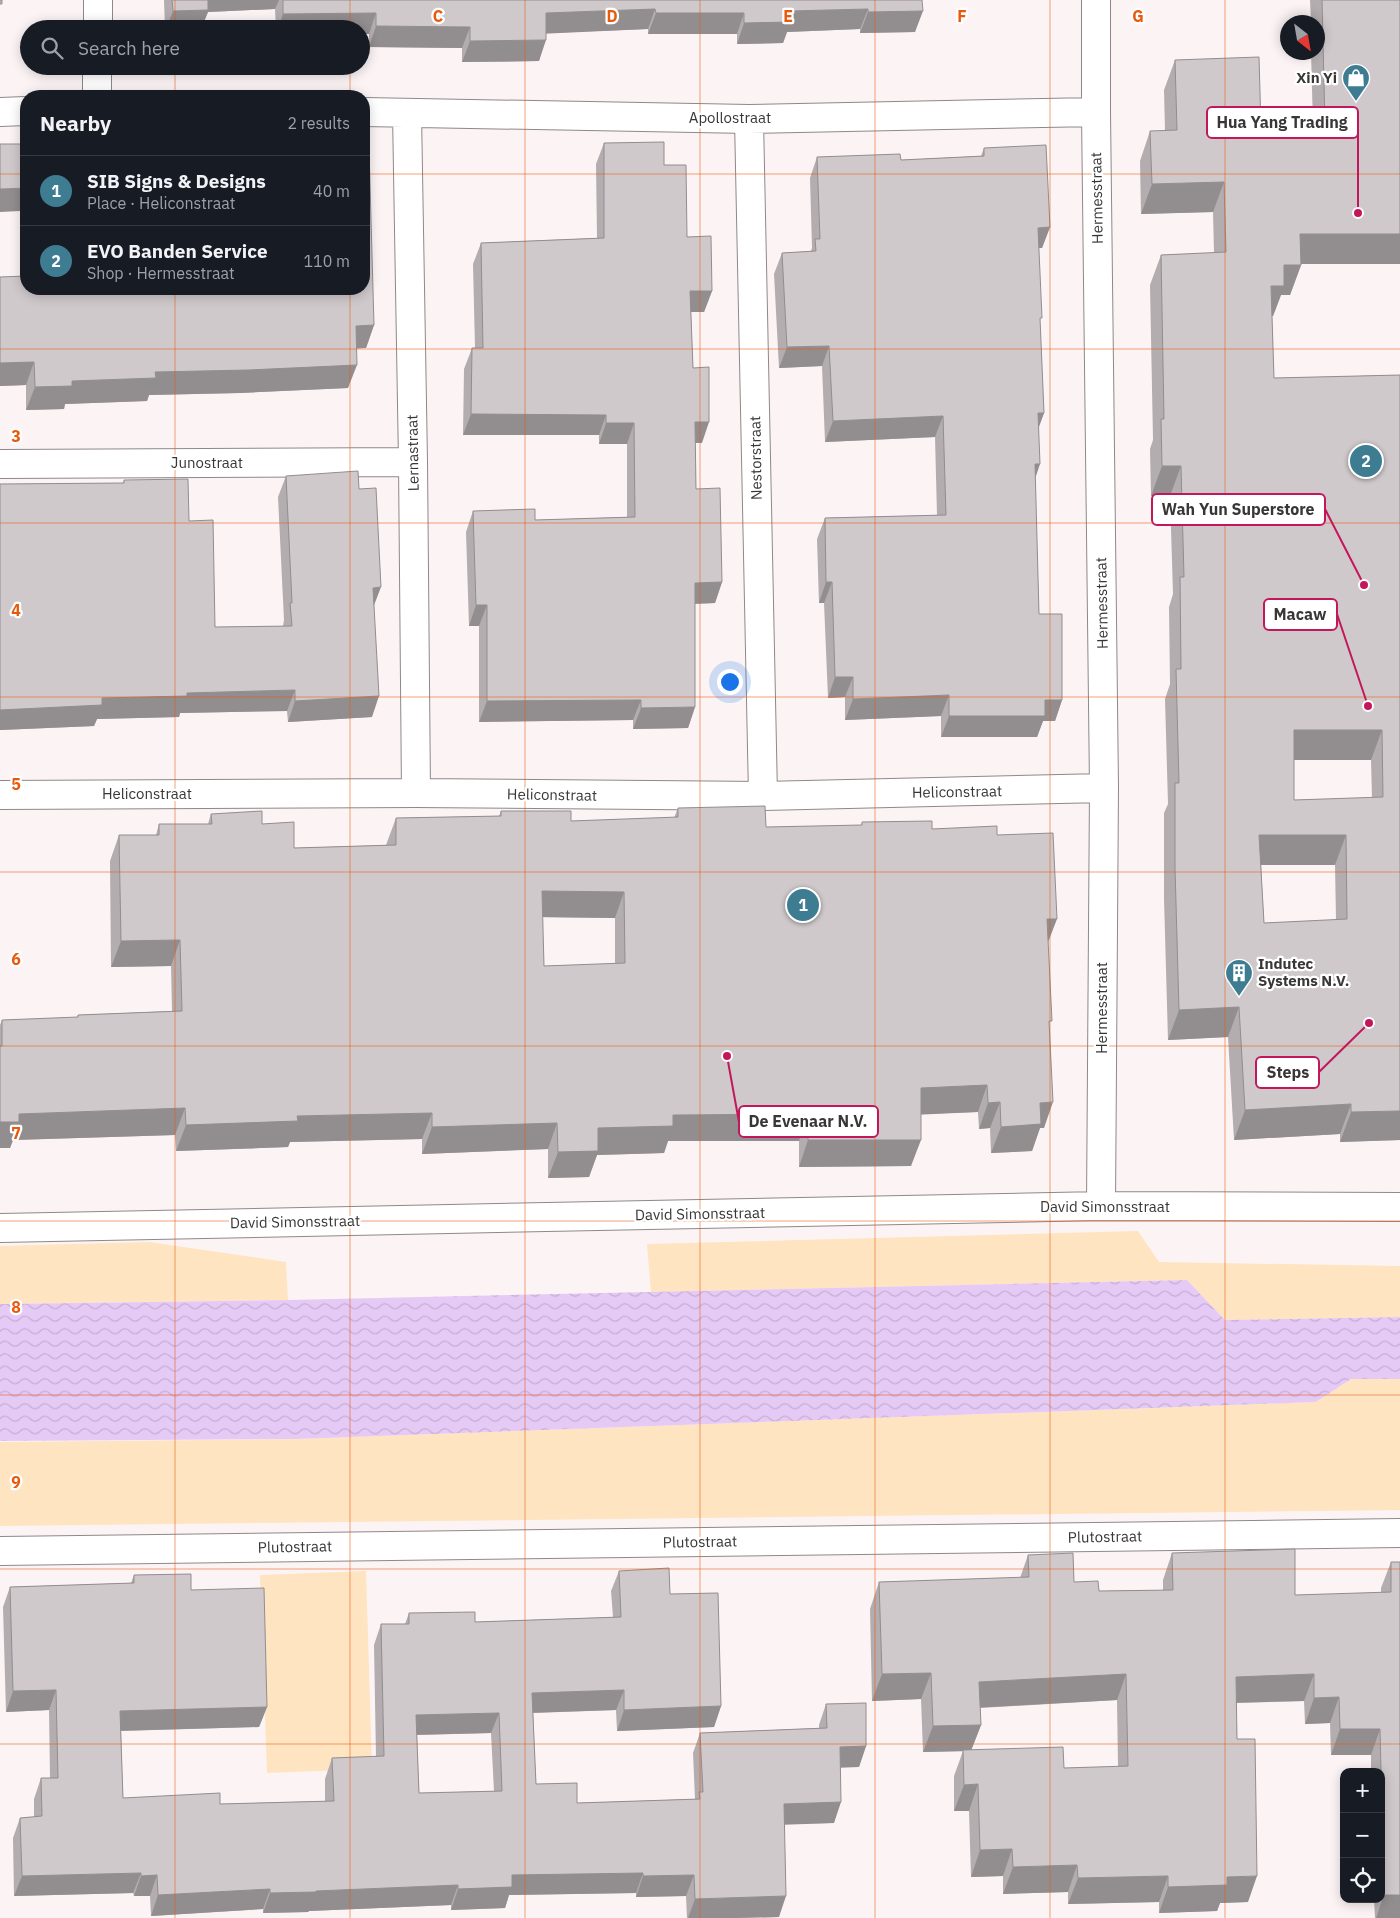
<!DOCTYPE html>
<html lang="en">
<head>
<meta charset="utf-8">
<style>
	:root { --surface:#171b24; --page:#242831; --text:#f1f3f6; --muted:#9ea1a6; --line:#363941; --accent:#3e7c92 }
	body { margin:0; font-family:"IBM Plex Sans",sans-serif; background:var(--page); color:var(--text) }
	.controls { position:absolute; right:15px; bottom:15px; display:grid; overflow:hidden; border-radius:10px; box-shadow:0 2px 12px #0003 }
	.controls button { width:45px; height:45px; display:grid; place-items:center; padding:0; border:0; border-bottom:1px solid var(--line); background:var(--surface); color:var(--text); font:25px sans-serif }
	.compass { position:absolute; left:1280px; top:15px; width:45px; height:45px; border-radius:50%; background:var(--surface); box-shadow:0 2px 12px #0003; rotate:149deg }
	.you { position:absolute; left:729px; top:681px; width:18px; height:18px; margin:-12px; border:4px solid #fff; border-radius:50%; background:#1a73e8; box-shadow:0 0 0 8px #1a73e833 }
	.badge { display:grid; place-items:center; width:32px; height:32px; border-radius:50%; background:var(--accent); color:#fff; font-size:16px; font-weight:700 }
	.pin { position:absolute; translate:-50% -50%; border:2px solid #fff; box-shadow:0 1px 5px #0006 }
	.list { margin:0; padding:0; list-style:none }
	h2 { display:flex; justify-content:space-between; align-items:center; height:65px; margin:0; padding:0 20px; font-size:21px }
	h2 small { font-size:16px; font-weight:400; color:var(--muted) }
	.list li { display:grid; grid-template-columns:32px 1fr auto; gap:15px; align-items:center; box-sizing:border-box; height:70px; padding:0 20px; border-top:1px solid var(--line) }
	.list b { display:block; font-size:19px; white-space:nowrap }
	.list p { margin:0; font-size:16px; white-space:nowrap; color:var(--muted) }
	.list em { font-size:16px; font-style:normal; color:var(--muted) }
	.icon { flex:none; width:28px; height:28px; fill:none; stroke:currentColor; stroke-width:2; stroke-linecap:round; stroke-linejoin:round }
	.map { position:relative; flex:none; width:1400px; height:1918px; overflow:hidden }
	.search { position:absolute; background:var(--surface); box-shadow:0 2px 12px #0003; left:20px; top:20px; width:350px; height:55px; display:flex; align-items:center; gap:12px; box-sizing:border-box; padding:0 18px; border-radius:28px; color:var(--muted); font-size:19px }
	.panel { position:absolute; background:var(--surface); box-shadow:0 2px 12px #0003; left:20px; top:90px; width:350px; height:205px; border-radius:20px }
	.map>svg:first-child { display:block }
	.green { fill:#fee4c1 }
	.water { fill:url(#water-waves) }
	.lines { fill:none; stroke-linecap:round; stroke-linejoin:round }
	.minor-casing { stroke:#8f8888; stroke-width:30 }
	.tertiary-casing { stroke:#8f8888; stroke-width:30 }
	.minor { stroke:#fff; stroke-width:28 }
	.tertiary { stroke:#fff; stroke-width:28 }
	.wall { fill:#b3adaf; fill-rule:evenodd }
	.shaded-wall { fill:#928d8f }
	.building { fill:#d0c9cc; stroke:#928d8f; fill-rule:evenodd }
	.grid { fill:none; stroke:#e8590c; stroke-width:1; stroke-opacity:0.55 }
	.labels { text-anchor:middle; stroke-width:4.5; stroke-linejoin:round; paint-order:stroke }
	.poi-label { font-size:15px; font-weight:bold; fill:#393636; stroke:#fff; text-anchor:end }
	.street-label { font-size:15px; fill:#393636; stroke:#fff }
	.grid-label { font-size:16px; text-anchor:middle; font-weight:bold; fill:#e8590c; stroke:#fff; stroke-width:4.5; stroke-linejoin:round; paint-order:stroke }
	.leader { fill:none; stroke:#c2185b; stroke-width:2 }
	.callout-dot { fill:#c2185b; stroke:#fff; stroke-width:2 }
	.callout { fill:#fff; stroke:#c2185b; stroke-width:2 }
	.callout-label { font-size:16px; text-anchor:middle; font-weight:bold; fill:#393636 }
</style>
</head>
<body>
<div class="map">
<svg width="1400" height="1918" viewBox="0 0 1400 1918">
	<defs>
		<pattern id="water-waves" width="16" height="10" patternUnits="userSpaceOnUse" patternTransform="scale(1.25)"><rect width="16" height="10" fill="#e6caf6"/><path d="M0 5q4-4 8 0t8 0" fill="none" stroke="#c6aed4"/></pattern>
	</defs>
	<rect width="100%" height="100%" fill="#fcf4f4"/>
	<path class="green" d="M1138 1231 1159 1262 1400 1266V1317L1225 1320 1187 1280 651 1292 647 1244Z
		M149 1242 286 1262 288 1300 0 1304V1246Z
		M1351 1379H1400V1510L0 1526V1442L297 1439 1316 1402Z
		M366 1571 372 1769 267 1773 260 1575Z"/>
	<path class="water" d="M1187 1280 1225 1320 1400 1317V1379H1351L1316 1402 297 1439 0 1441V1304L288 1300Z"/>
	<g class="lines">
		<defs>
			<path id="minor" d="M1096 0V112L1104 788 1101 1206
				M98 29V0
				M97 96V66
				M0 112 26 111
				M364 112 749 119 1096 112
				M407 113 413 462 416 793
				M749 119 763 796
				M0 464 413 462
				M0 795 416 793 763 796 1104 788
				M0 1228 1101 1206 1400 1207"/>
			<path id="tertiary" d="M0 1551 1400 1533"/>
		</defs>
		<use href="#minor" class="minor-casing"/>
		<use href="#tertiary" class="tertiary-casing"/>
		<use href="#minor" class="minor"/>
		<use href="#tertiary" class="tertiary"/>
	</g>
	<path class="wall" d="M164 0H922L915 32 860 33V29L787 32 783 43 737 44V34H648V29L546 33 539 61 462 62V48L369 47V34L361 29H276L275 9 208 12 201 29H165Z
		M1310 0H1400L1290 295H1281L1273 316H1272L1274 378 1400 375V1140L1340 1142V1134L1234 1140 1228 1037 1168 1040 1164 899V813L1168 804 1165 699 1170 684 1169 607 1173 594 1170 496H1151L1150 449 1153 440 1150 285 1161 255 1214 253 1213 212 1141 214 1140 161 1150 131H1165L1164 90 1175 60 1261 128 1313 126 1311 52H1318V22H1311ZM1294 760H1371L1372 798 1294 800ZM1261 865H1335L1336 920 1264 923Z
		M24 137H26V289L104 294 188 292V289H364L374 325 366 348H356L348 388 240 393 149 395 147 401 65 404 64 409 26 410V385L0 386V277L22 276 20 211 22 144Z
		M604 143 664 165 687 237 712 291 704 312H691L693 368 702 443H695L696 489 722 582 715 603 695 604V707L688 728 633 729V720L479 722V626H469L466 532 473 511 535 520 627 517V444H599V435H463L464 369 472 348H475L473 264 481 243 597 238 596 164Z
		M984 148 1050 227 1042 248H1039L1040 323 1044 413 1039 427 1035 478 1039 614 1062 700 1055 721H1043L1037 737H941V716L845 720V697L828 698 824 603H819L817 539 825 518 937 515 935 437 825 442 822 366 779 368 774 274 782 253 811 251 812 248 810 178 817 157 901 160 981 156Z
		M286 476 359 489 374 605 372 717 288 722 287 711 180 713 179 717 97 719 94 726 0 730V484L123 483 124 480 189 521 215 627 283 626 284 620 278 497Z
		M678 808 766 827 861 826 862 822 997 835 1048 944 1049 1028 1044 1128H1040L1032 1151 991 1153 990 1128 979 1129 978 1112 921 1114 911 1166 799 1167V1141H668L664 1153 597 1155 589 1177 548 1178V1149L422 1154V1139L290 1142 288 1147 176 1151 175 1135 13 1140 10 1148H0V1025L2 1020 77 1018 78 1015 172 1011 171 966 111 967 110 861 119 835H156L159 824H208L211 814 262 824 294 848 386 845 396 818 499 816 501 811 571 821 674 818ZM542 917 615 918V964L544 966Z
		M1172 1553 1295 1595 1381 1593V1588L1391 1562 1400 1918H1375L1374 1899H1381V1772H1371V1755H1331L1330 1723 1305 1724 1304 1701 1236 1703 1237 1739 1248 1902 1220 1903 1217 1911 1159 1913V1902L1068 1904V1892L1003 1894V1876L971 1877 969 1811H954V1776L963 1751 923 1752 921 1699 872 1701 870 1609 879 1582 1020 1578 1028 1555 1074 1582 1099 1591 1163 1590V1580ZM1117 1700 1118 1767 1064 1768 971 1750 981 1725 980 1708Z
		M619 1571 670 1594 721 1706 714 1727 617 1731 616 1710 533 1713 536 1784 577 1803 695 1799 693 1753 700 1733 819 1728V1725L826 1704 866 1746 859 1767H841L834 1823 784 1824 779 1917 736 1918H687L686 1896 636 1897V1893L509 1895 505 1908 451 1910V1905L309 1911 308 1912 263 1913V1909L151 1916 150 1896H134L133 1893 14 1896 13 1838 20 1818 34 1817V1799L41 1778H50L49 1710 6 1712 3 1607 10 1587 131 1583 134 1575 191 1590 267 1707 259 1727 121 1731 123 1798 220 1804 325 1801V1779L332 1758 376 1757 374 1645 381 1624H405L409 1613 475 1622 613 1617 611 1591ZM491 1733 494 1791 419 1793 417 1735Z"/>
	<path class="shaded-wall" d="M205 0H279L275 9 208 12 201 29H166L173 11Z
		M655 9 648 29 538 34 546 13Z
		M868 9 860 29 787 32 783 43 737 44 744 23 790 11Z
		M923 11 915 32 860 33 868 12Z
		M376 13 369 34H361V29H278L283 14Z
		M656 13H744L737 34H648Z
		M376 26 470 27 462 48 369 47Z
		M546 40 539 61 462 62 470 41Z
		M1224 182 1213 212 1141 214 1152 184Z
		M26 188V195L20 211 0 212V189Z
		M1050 227 1042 248H1030L1038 228Z
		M1300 234H1400V264H1289Z
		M1284 265H1301L1290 295H1281L1273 316 1260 317 1271 286Z
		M690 291H712L704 312H682Z
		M374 325 366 348 347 349 356 326Z
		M829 346 822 366 779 368 787 347Z
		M34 362 26 385 0 386V363Z
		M357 365 348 388 240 393 149 395 147 401 65 404 64 409 26 410 35 387 72 381 155 372Z
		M1038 413H1044L1036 434Z
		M471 414 606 415 599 435H463Z
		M943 416 935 437 825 442 833 421Z
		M695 422H709L702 443H688Z
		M606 423H634L627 444H599Z
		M1035 464H1040L1033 485Z
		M1162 466H1181L1170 496H1151Z
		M722 582 715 603 687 604 695 583Z
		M826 582H832L824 603H819Z
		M381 587 373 608V588Z
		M476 605H487L479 626H469Z
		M835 677H853L845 697 828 698Z
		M295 690 287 711 180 713 179 717 97 719 94 726 0 730V710L102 698 187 693Z
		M949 695 941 716 845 720 853 699Z
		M379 696 372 717 288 722 295 701Z
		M641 700 633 720 479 722 487 701Z
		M1045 700H1062L1055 721H1043L1037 737H941L949 716Z
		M695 707 688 728 633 729 641 708Z
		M1294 730H1382L1371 760H1283Z
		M1259 835H1346L1335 865H1248Z
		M542 891 624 892 615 918 532 917Z
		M1047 919H1057L1047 945Z
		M180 940 171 966 111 967 121 941Z
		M1239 1007 1228 1037 1168 1040 1179 1010Z
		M987 1085 978 1112 912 1115 921 1088Z
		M1000 1102 990 1128 979 1129 988 1103Z
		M1053 1102 1044 1128H1040L1032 1151 991 1153 1001 1127 1040 1103Z
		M1351 1104 1340 1134 1234 1140 1245 1110Z
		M185 1108 175 1135 13 1140 10 1148H0V1122L19 1114Z
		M1400 1111V1140L1340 1142 1351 1112Z
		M432 1113 422 1139 290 1142 288 1147 176 1151 186 1125 297 1116Z
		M808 1114 799 1141H668L664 1153 597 1155 589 1177 548 1178 558 1152 598 1128 673 1115Z
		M557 1123 548 1149 422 1154 432 1127Z
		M808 1140H921L911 1166 799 1167Z
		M931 1673 921 1699 872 1701 882 1674Z
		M1126 1674 1117 1700 970 1708 979 1682Z
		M1314 1674 1304 1701 1226 1703 1236 1677Z
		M56 1690 49 1710 6 1712 13 1691Z
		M624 1690 616 1710 525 1713 532 1693Z
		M1339 1697 1330 1723 1305 1724 1314 1698Z
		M721 1706 714 1727 617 1731 624 1710Z
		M267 1707 259 1727 113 1731 120 1711Z
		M499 1713 491 1733 409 1735 416 1715Z
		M981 1725 971 1751 923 1752 933 1726Z
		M1340 1729H1380L1371 1755H1331Z
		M866 1746 859 1767 833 1768 840 1747Z
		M978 1784 969 1811H954L964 1785Z
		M841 1802 834 1823 776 1825 784 1804Z
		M1012 1849 1003 1876 971 1877 980 1850Z
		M1077 1865 1068 1892 1003 1894 1013 1867Z
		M141 1873 133 1893 14 1896 22 1876Z
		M643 1873 636 1893 509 1895 505 1908 451 1910 458 1889 512 1875Z
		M157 1875 150 1896H134L141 1876Z
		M694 1875 686 1896 636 1897 643 1876Z
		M1168 1876 1159 1902 1068 1904 1078 1878Z
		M1257 1876 1248 1902 1220 1903 1217 1911 1159 1913 1168 1887 1227 1877Z
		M458 1885 451 1905 309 1911 308 1912 263 1913 270 1893Z
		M270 1889 263 1909 151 1916 158 1895Z
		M1384 1895H1400V1918H1376Z
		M786 1896 779 1917 736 1918H688L695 1899Z"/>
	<path class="building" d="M0 0H2V4H0Z
		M172 0H208V10L173 11Z
		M283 0H922L923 11 868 12V9L790 11V22L744 23V13H656L655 9 546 13V40L470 41V27L376 26V13L283 14Z
		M1322 0H1400V234H1300L1301 265H1284V286H1271L1274 378 1400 375V1111L1351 1112V1104L1245 1110 1239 1007 1179 1010 1175 868V783H1179L1176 669H1181L1180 577H1184L1181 466H1162L1161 419H1164L1161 255 1226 252 1224 182 1152 184 1150 131 1177 130 1175 60 1259 57 1261 128 1325 125ZM1294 730H1382L1383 797 1294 800ZM1259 835H1346L1347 919 1264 923Z
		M24 137H26V188L0 189V144H25Z
		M664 142V165H686L687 237 711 236 712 291H690L693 368 709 367V422H695L696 489 720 488 722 582 695 583V707L641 708V700L487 701V605H476L473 511 535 509V520L635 517 634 423H606V415L471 414 472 348H483L481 243 604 238V143Z
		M1046 145 1050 227 1038 228 1042 318H1040L1044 413H1038L1040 464H1035L1039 614H1062V700H1045V716H949V695L853 699V677H835L832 582H826L825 518 946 515 943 416 833 421 829 346 787 347 782 253 816 251 815 239H820L817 157 900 154 901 160 984 156V148Z
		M364 148H369L374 325 356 326 357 365 248 370 155 372 156 378 72 381V386L35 387 34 362 0 363V277L26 276V289H104V294L196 292V289H364Z
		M358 471 359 489 376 488 381 587 373 588 379 696 295 701V690L187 693V696L102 698V705L0 710V484L124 483V480L188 479 189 521 213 520 215 627 292 626 290 603H292L286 476Z
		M765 806 766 827 862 825V822L932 821V829L997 826V835L1053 833 1057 919H1047L1052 1021H1049L1053 1102 1040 1103 1041 1124 1001 1127 1000 1102 988 1103 987 1085 921 1088V1140H808V1114L673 1115V1126L598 1128V1151L558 1152 557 1123 432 1127V1113L297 1116 298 1121 186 1125 185 1108 19 1114V1122H0V1046H2V1020L78 1017V1015L182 1011 180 940 121 941 119 835H159V824H212L211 814 262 811V824L294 822V848L396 845V818L501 816V811H571V821L678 817V808ZM542 891 624 892 625 963 544 966Z
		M1295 1549V1595L1391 1592V1562H1400V1895H1384L1380 1729H1340L1339 1697 1314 1698V1674L1236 1677 1237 1739H1255L1257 1876 1227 1877V1885L1168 1887V1876L1078 1878 1077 1865 1013 1867 1012 1849 980 1850 978 1784 964 1785 963 1750 1063 1747 1064 1768 1128 1766 1126 1674 979 1682 981 1725 933 1726 931 1673 882 1674 879 1582 1029 1577 1028 1555 1073 1553 1074 1582 1098 1581 1099 1591 1173 1590 1172 1553Z
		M669 1568 670 1594 718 1593 721 1706 624 1710V1690L532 1693 536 1784 577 1783V1803L700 1799 699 1792H703L700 1733 827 1728 826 1704 866 1703V1746L840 1747 841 1802 784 1804 786 1896 695 1899 694 1875 643 1876V1873L512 1875V1887L458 1889V1885L316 1891V1892L270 1893V1889L158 1895 157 1875 141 1876V1873L22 1876 20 1818 42 1816 41 1778H58L56 1690 13 1691 10 1587 134 1583V1575L191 1574V1590L264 1588 267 1707 120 1711 123 1798 220 1793V1804L334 1801 332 1758 384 1756 381 1624H409V1613L475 1612V1622L621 1617 619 1571ZM499 1713 502 1791 419 1793 416 1715Z"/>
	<path class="grid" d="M175 0V29M350 0V29M525 0V1918M700 0V1918M875 0V1918M1050 0V1918M1225 0V1918M175 66V96M350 66V96M0 174H26M364 174H1400M175 289V1918M350 289V1918M0 349H1400M0 523H1400M0 697H1400M0 872H1400M0 1046H1400M0 1221H1400M0 1395H1400M0 1569H1400M0 1744H1400"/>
	<defs>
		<symbol id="shop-pin" viewBox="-11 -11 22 30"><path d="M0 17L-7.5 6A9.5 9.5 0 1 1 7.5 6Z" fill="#3e7c92" stroke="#fff"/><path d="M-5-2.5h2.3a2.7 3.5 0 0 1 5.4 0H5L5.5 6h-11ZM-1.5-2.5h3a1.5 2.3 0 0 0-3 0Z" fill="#fff"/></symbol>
		<symbol id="building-pin" viewBox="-11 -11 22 30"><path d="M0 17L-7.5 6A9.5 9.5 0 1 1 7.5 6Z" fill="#3e7c92" stroke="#fff"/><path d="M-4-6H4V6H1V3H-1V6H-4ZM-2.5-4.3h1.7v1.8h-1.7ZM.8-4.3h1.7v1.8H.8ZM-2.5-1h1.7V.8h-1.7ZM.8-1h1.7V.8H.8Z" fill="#fff"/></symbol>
	</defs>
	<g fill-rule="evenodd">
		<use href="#shop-pin" x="1340" y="62" width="32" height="43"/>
		<use href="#building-pin" x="1223" y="957" width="32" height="43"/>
	</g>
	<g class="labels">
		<g class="poi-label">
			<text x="1337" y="83">Xin Yi</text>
			<text x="1258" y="969" text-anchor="start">Indutec<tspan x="1258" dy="17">Systems N.V.</tspan></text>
		</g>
		<g class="street-label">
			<text x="730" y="123">Apollostraat</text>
			<text transform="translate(1097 198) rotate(-91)" y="5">Hermesstraat</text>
			<text transform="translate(413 453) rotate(-91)" y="5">Lernastraat</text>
			<text transform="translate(756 458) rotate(-91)" y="5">Nestorstraat</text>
			<text x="207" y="468">Junostraat</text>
			<text transform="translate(1102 603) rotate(-91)" y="5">Hermesstraat</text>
			<text transform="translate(957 792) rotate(-1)" y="5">Heliconstraat</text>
			<text x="147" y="799">Heliconstraat</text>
			<text transform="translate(552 795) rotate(1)" y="5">Heliconstraat</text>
			<text transform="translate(1102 1008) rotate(-90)" y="5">Hermesstraat</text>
			<text x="1105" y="1212">David Simonsstraat</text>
			<text transform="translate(700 1214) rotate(-1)" y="5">David Simonsstraat</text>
			<text transform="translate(295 1222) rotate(-1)" y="5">David Simonsstraat</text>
			<text transform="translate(1105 1537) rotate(-1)" y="5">Plutostraat</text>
			<text transform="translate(700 1542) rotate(-1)" y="5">Plutostraat</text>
			<text transform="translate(295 1547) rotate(-1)" y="5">Plutostraat</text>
		</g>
	</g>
	<g class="grid-label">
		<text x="438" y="22">C</text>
		<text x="612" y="22">D</text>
		<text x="788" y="22">E</text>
		<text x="962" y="22">F</text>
		<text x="1138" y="22">G</text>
		<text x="16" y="442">3</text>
		<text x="16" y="616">4</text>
		<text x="16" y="790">5</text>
		<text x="16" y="965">6</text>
		<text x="16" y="1139">7</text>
		<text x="16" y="1313">8</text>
		<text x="16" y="1488">9</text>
	</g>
	<path class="leader" d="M1358 213L1358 123M1364 585L1325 509M1368 706L1337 614M1369 1023L1319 1072M727 1056L739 1122"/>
	<g class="callout-dot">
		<circle cx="1358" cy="213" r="5"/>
		<circle cx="1364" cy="585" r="5"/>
		<circle cx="1368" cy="706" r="5"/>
		<circle cx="1369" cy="1023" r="5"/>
		<circle cx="727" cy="1056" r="5"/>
	</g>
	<g class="callout">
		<rect x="1207" y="107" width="151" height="31" rx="5"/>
		<rect x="1152" y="494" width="173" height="31" rx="5"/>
		<rect x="1264" y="599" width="73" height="31" rx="5"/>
		<rect x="1256" y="1057" width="63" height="31" rx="5"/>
		<rect x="739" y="1106" width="139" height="31" rx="5"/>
	</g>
	<g class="callout-label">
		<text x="1282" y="128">Hua Yang Trading</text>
		<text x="1238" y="515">Wah Yun Superstore</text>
		<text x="1300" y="620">Macaw</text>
		<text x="1288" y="1078">Steps</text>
		<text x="808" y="1127">De Evenaar N.V.</text>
	</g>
</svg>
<div class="controls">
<button>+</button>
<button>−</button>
<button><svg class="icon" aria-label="locate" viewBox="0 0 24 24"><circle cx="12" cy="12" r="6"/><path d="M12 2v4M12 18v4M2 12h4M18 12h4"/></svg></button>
</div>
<svg class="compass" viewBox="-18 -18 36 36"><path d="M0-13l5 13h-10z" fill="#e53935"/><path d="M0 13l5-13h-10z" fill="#9ea1a6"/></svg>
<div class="you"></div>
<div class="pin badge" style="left:803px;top:905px">1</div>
<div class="pin badge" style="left:1366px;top:461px">2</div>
<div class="search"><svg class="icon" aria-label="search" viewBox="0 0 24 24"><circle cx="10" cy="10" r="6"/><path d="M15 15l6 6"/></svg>Search here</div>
<section class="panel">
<h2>Nearby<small>2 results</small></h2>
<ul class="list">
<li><span class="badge">1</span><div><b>SIB Signs &amp; Designs</b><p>Place · Heliconstraat</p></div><em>40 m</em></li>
<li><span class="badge">2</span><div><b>EVO Banden Service</b><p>Shop · Hermesstraat</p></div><em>110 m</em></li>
</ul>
</section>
</div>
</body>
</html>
